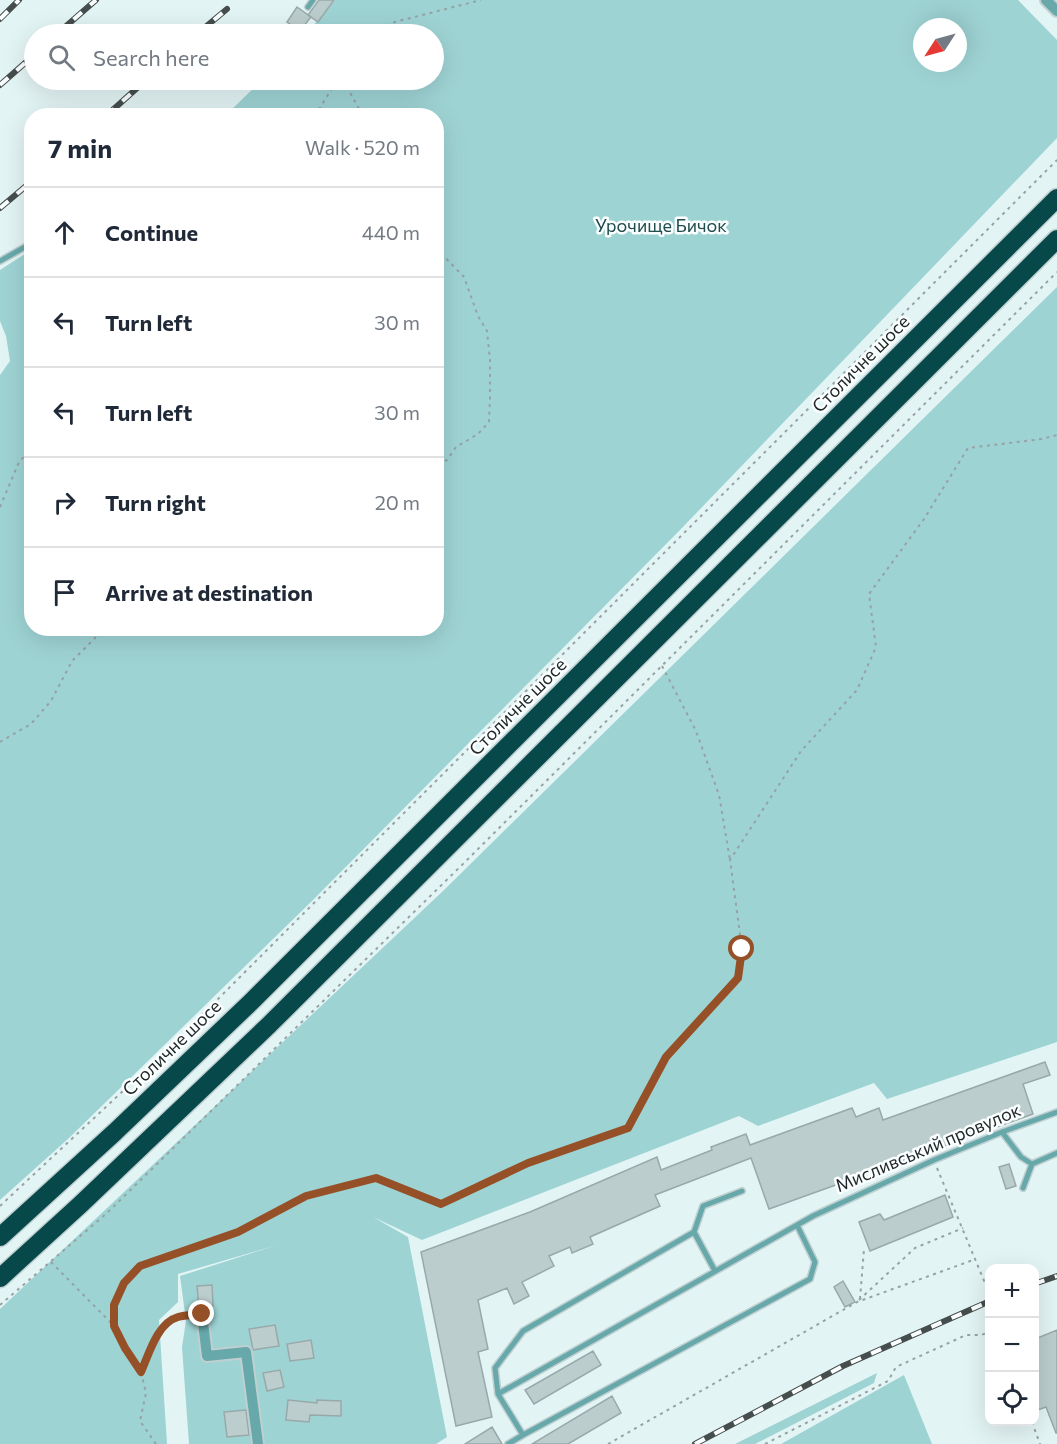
<!DOCTYPE html>
<html lang="en">
<head>
<meta charset="utf-8">
<style>
	:root { --surface:#fff; --page:#f2f2f3; --text:#1f2937; --muted:#747a83; --line:#e0e1e3 }
	body { margin:0; font-family:Commissioner,sans-serif; background:var(--page); color:var(--text) }
	.controls { position:absolute; right:18px; bottom:18px; display:grid; overflow:hidden; border-radius:12px; box-shadow:0 6px 24px #0002 }
	.controls button { width:54px; height:54px; display:grid; place-items:center; padding:0; border:0; border-bottom:2px solid var(--line); background:var(--surface); color:var(--text); font:30px sans-serif }
	.compass { position:absolute; left:913px; top:18px; width:54px; height:54px; border-radius:50%; background:var(--surface); box-shadow:0 6px 24px #0002; rotate:234deg }
	.stop { position:absolute; width:18px; height:18px; margin:-14px; border:4px solid #965027; border-radius:50%; background:#fff }
	.stop.end { background:#965027; border-color:#fff; box-shadow:0 2px 6px #0008 }
	.list { margin:0; padding:0; list-style:none }
	h2 { display:flex; justify-content:space-between; align-items:center; height:78px; margin:0; padding:0 24px; font-size:26px }
	h2 small { font-size:20px; font-weight:400; color:var(--muted) }
	.list li { display:grid; grid-template-columns:39px 1fr auto; gap:18px; align-items:center; box-sizing:border-box; height:90px; padding:0 24px; border-top:2px solid var(--line) }
	.list b { display:block; font-size:22px; white-space:nowrap }
	.list em { font-size:20px; font-style:normal; color:var(--muted) }
	.icon { flex:none; width:33px; height:33px; fill:none; stroke:currentColor; stroke-width:2; stroke-linecap:round; stroke-linejoin:round }
	.map { position:relative; flex:none; width:1057px; height:1444px; overflow:hidden }
	.search { position:absolute; background:var(--surface); box-shadow:0 6px 24px #0002; left:24px; top:24px; width:420px; height:66px; display:flex; align-items:center; gap:15px; box-sizing:border-box; padding:0 21px; border-radius:33px; color:var(--muted); font-size:22px }
	.panel { position:absolute; background:var(--surface); box-shadow:0 6px 24px #0002; left:24px; top:108px; width:420px; height:528px; border-radius:24px }
	.map>svg:first-child { display:block }
	.green { fill:#9ed3d4; fill-rule:evenodd }
	.building { fill:#bccdcd; stroke:#99a9aa; stroke-width:1.5 }
	.lines { fill:none; stroke-linecap:round; stroke-linejoin:round }
	.lane-casing { stroke:#c0cfd0; stroke-width:8 }
	.street-casing { stroke:#c0cfd0; stroke-width:14 }
	.highway-casing { stroke:#c0cfd0; stroke-width:21 }
	.path { stroke:#96a2a3; stroke-width:2; stroke-dasharray:3 4.5; stroke-linecap:butt }
	.lane { stroke:#67a9ab; stroke-width:5 }
	.street { stroke:#67a9ab; stroke-width:10 }
	.highway { stroke:#07494b; stroke-width:18 }
	.rail-casing { stroke:#454d4d; stroke-width:6 }
	.rail { stroke:#fbfeff; stroke-width:4; stroke-dasharray:11; stroke-linecap:butt }
	.route { stroke:#965027; stroke-width:8 }
	.labels { text-anchor:middle; stroke-width:5; stroke-linejoin:round; paint-order:stroke }
	.park-label { font-size:18px; fill:#214c4e; stroke:#fbfeff }
	.street-label { font-size:18px; fill:#222828; stroke:#fbfeff }
</style>
</head>
<body>
<div class="map">
<svg width="1057" height="1444" viewBox="0 0 1057 1444">
	<rect width="100%" height="100%" fill="#e3f4f5"/>
	<path class="green" d="M335 0H1018L1057 40V138L680 530 312 901 69 1138 0 1200V375L10 361 6 336 0 321V270L31 250 32 628H436V116L226 115 262 80H434V34H306ZM922 27H958V63H922Z
		M1057 287V1042L887 1099 874 1083 758 1126 739 1116 422 1240 373 1217 408 1237 447 1437 436 1444H189L182 1347 186 1321 180 1276 277 1245 178 1274V1302L159 1320 167 1444H0V1309L443 891Z
		M877 1373 874 1383 755 1444H735Z
		M904 1375 932 1444H781Z"/>
	<path class="building" d="M319 0H334L318 22 308 15Z
		M297 7 311 17 300 31 287 22Z
		M1045 1062 1050 1075 1023 1084 1033 1114 769 1209 751 1158 655 1195 660 1206 590 1237 593 1244 572 1253 570 1247 549 1256 554 1266 522 1282 529 1296 514 1304 507 1288 478 1300 488 1349 478 1352 492 1417 456 1426 421 1252 530 1212 657 1157 661 1170 712 1150 711 1147 746 1134 750 1145 852 1108 856 1117 879 1108 883 1120Z
		M1009 1164 1016 1186 1006 1189 999 1167Z
		M945 1195 953 1217 870 1251 859 1222 880 1214 884 1220Z
		M843 1281 855 1302 845 1307 834 1287Z
		M212 1285 213 1306 199 1307 197 1286Z
		M275 1325 279 1346 253 1350 249 1329Z
		M1057 1330V1433H1056L1046 1407 1035 1411V1339Z
		M311 1340 314 1358 290 1361 287 1344Z
		M593 1351 601 1365 534 1404 525 1390Z
		M280 1370 284 1387 267 1391 263 1373Z
		M612 1396 621 1413 568 1444H532Z
		M288 1400 317 1403V1400L341 1401V1416L310 1415 309 1422 286 1420Z
		M246 1410 249 1435 227 1437 224 1412Z
		M492 1427 502 1444H465Z"/>
	<g class="lines">
		<defs>
			<path id="lane" d="M308 7 313 0
				M0 261 32 243
				M1002 1132 1021 1157 1032 1164
				M1023 1188 1032 1164 1057 1153
				M694 1232 703 1206 742 1191
				M498 1394 495 1368 523 1331 694 1232 715 1271
				M523 1435 810 1279 815 1262 797 1225
				M508 1444 523 1435 498 1394 813 1216 934 1160 1002 1132 1057 1112"/>
			<path id="street" d="M1046 0 1057 11
				M202 1314 207 1356 246 1352 258 1444"/>
			<path id="highway" d="M0 1237 115 1132 251 1002 1057 198
				M0 1278 81 1204 269 1025 1057 239"/>
		</defs>
		<use href="#lane" class="lane-casing"/>
		<use href="#street" class="street-casing"/>
		<use href="#highway" class="highway-casing"/>
		<path class="path" d="M374 34 391 23 481 0
			M343 80 363 116
			M315 116 337 80
			M436 248 464 277 478 316 487 331 490 360V397L489 422 478 434 456 447 447 460 436 465
			M0 507 19 462 32 448
			M662 666 696 731 719 795 730 860
			M0 742 31 724 51 701 72 661 95 638 99 628
			M937 1168 990 1295
			M0 1206 170 1047 1057 160
			M51 1262 114 1326
			M860 1299 864 1249
			M859 1300 915 1248 963 1228
			M0 1305 107 1213 467 860 1057 272
			M141 1372 125 1348 114 1326V1305L124 1283 140 1266 238 1232 306 1196 377 1178 441 1204 528 1163 628 1128 666 1057 738 978 742 949 730 860 801 751 857 690 876 647 869 594 924 519 968 448 1042 439 1057 435
			M1032 1422 1040 1444
			M156 1444 140 1421 146 1393 141 1372 158 1334 165 1326 176 1318 191 1316
			M608 1444 857 1302 976 1259
			M765 1444 888 1381 896 1367 966 1335H981L990 1332"/>
		<use href="#lane" class="lane"/>
		<use href="#street" class="street"/>
		<use href="#highway" class="highway"/>
		<defs>
			<path id="rail" d="M0 19 19 0
				M57 34 96 0
				M197 34 227 9
				M0 85 34 55
				M106 116 146 80
				M0 208 32 181
				M1034 1284 1057 1276
				M695 1444 843 1366 990 1301"/>
		</defs>
		<use href="#rail" class="rail-casing"/>
		<use href="#rail" class="rail"/>
	</g>
	<g class="lines">
		<path class="route" d="M202 1314C194 1315 185 1315 178 1317 157 1323 149 1354 141 1372L125 1348 114 1326V1305L124 1283 140 1266 238 1232 306 1196 376 1178 441 1204 528 1163 628 1128 666 1057 738 978 742 949"/>
	</g>
	<g class="labels">
		<g class="park-label">
			<text x="661" y="232">Урочище Бичок</text>
		</g>
		<g class="street-label">
			<text transform="translate(861 364) rotate(-45)" y="6">Столичне шосе</text>
			<text transform="translate(518 707) rotate(-45)" y="6">Столичне шосе</text>
			<text transform="translate(172 1048) rotate(-44)" y="6">Столичне шосе</text>
			<text transform="translate(928 1148) rotate(-23)" y="6">Мисливський провулок</text>
		</g>
	</g>
</svg>
<div class="controls">
<button>+</button>
<button>−</button>
<button><svg class="icon" aria-label="locate" viewBox="0 0 24 24"><circle cx="12" cy="12" r="6"/><path d="M12 2v4M12 18v4M2 12h4M18 12h4"/></svg></button>
</div>
<svg class="compass" viewBox="-18 -18 36 36"><path d="M0-13l5 13h-10z" fill="#e53935"/><path d="M0 13l5-13h-10z" fill="#747a83"/></svg>
<div class="stop" style="left:742px;top:949px"></div>
<div class="stop end" style="left:202px;top:1314px"></div>
<div class="search"><svg class="icon" aria-label="search" viewBox="0 0 24 24"><circle cx="10" cy="10" r="6"/><path d="M15 15l6 6"/></svg>Search here</div>
<section class="panel">
<h2>7 min<small>Walk · 520 m</small></h2>
<ul class="list">
<li><svg class="icon" aria-label="ahead" viewBox="0 0 24 24"><path d="M12 20V5M6 11l6-6 6 6"/></svg><div><b>Continue</b></div><em>440 m</em></li>
<li><svg class="icon" aria-label="left" viewBox="0 0 24 24"><path d="M17 20v-9H6M10 6l-5 5 5 5"/></svg><div><b>Turn left</b></div><em>30 m</em></li>
<li><svg class="icon" aria-label="left" viewBox="0 0 24 24"><path d="M17 20v-9H6M10 6l-5 5 5 5"/></svg><div><b>Turn left</b></div><em>30 m</em></li>
<li><svg class="icon" aria-label="right" viewBox="0 0 24 24"><path d="M7 20v-9h11M14 6l5 5-5 5"/></svg><div><b>Turn right</b></div><em>20 m</em></li>
<li><svg class="icon" aria-label="arrive" viewBox="0 0 24 24"><path d="M6 21V4h12l-3 4 3 4H6"/></svg><div><b>Arrive at destination</b></div></li>
</ul>
</section>
</div>
</body>
</html>
